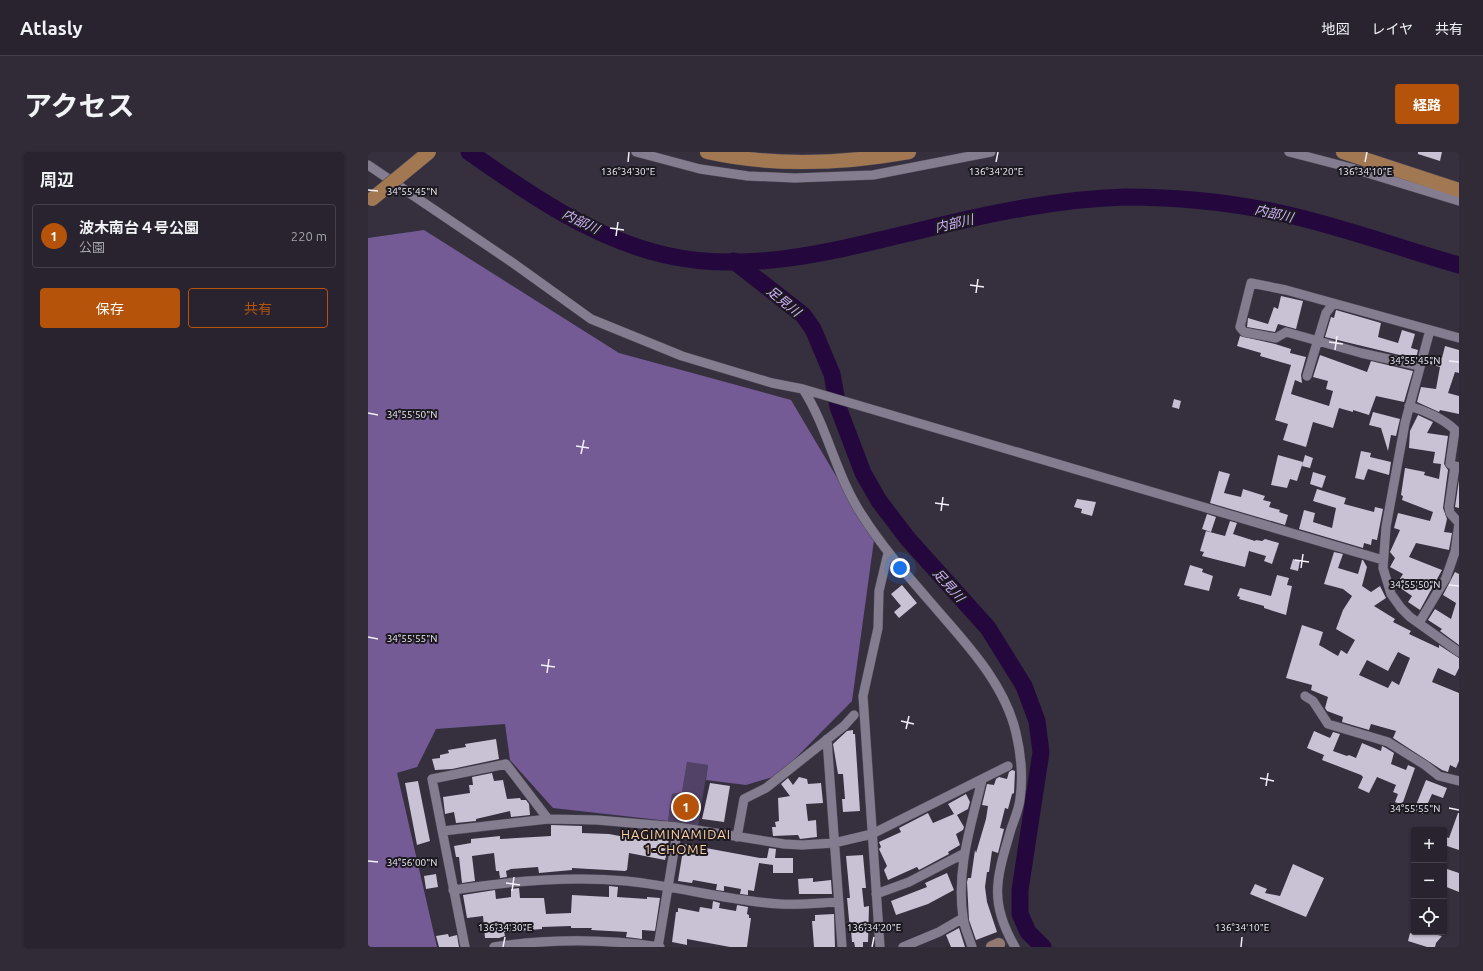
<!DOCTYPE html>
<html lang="ja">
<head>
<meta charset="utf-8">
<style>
	:root { --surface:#28232e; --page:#302b36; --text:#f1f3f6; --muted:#a5a4aa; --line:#44404a; --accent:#b45309 }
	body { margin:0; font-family:Ubuntu,"Noto Sans JP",sans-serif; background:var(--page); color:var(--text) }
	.controls { position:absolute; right:12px; bottom:12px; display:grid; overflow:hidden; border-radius:4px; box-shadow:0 1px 3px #0004 }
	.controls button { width:36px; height:36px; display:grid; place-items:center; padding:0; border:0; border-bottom:1px solid var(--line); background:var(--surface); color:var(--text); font:20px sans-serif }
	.you { position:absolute; left:532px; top:416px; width:14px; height:14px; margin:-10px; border:3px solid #fff; border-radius:50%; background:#1a73e8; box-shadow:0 0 0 6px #1a73e833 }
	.badge { display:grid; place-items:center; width:26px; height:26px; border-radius:50%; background:var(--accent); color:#fff; font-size:13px; font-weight:700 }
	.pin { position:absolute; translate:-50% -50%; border:2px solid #fff; box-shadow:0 1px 4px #0006 }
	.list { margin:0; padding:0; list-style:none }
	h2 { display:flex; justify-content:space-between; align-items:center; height:52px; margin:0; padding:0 16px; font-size:17px }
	h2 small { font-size:13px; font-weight:400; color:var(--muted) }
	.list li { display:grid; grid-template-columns:26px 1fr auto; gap:12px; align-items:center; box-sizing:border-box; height:64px; margin:0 8px 8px; padding:0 8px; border:1px solid var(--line); border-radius:4px }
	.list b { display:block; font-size:15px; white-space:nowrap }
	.list p { margin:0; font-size:13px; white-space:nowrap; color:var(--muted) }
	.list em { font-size:13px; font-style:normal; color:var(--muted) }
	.actions { display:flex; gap:8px; padding:12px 16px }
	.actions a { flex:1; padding:9px 0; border:1px solid var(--accent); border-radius:4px; text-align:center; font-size:14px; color:var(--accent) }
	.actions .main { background:var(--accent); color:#fff }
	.icon { flex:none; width:22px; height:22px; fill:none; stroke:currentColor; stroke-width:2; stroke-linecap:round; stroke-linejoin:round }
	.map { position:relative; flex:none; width:1091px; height:795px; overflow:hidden; border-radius:4px }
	header { display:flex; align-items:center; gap:24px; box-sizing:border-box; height:56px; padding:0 20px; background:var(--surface); border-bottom:1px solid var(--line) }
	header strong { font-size:19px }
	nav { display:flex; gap:22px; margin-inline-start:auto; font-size:14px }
	.intro { display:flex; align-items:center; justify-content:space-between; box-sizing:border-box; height:96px; padding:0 24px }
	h1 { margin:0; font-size:28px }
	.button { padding:10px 18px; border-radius:4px; background:var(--accent); color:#fff; font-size:14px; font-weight:700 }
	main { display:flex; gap:24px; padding:0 24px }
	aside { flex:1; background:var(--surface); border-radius:4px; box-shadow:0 1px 3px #0004 }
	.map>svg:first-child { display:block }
	.green { fill:#524267 }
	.forest { fill:#745b96 }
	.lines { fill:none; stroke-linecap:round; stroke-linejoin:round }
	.river { stroke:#24083d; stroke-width:17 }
	.building { fill:#c9c1d4; fill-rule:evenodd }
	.street-casing { stroke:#504b58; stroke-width:10 }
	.secondary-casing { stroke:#504b58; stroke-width:13 }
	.primary-casing { stroke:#504b58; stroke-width:15 }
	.street { stroke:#847d8f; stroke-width:9 }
	.secondary { stroke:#937a70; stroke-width:12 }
	.primary { stroke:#a17851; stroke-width:14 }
	.primary-bridge-casing { stroke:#504b58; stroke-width:15; stroke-linecap:butt }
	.primary-bridge { stroke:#a17851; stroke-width:14 }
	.ticks { fill:none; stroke:#f3eff9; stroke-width:1.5 }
	.labels { text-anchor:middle; stroke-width:4; stroke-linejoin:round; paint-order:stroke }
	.water-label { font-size:13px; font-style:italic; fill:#cfb2f7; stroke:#1c1920 }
	.neighbourhood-label { font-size:13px; letter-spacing:1px; fill:#fecfa1; stroke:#1c1920 }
	.ticks-label { font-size:10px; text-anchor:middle; fill:#f3eff9; stroke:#1c1920; stroke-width:4; stroke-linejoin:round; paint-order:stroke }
</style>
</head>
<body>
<header>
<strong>Atlasly</strong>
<nav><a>地図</a><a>レイヤ</a><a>共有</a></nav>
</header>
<div class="intro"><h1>アクセス</h1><a class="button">経路</a></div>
<main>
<aside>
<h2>周辺<small></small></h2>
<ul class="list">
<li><span class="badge">1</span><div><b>波木南台４号公園</b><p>公園</p></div><em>220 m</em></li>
</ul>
<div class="actions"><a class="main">保存</a><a>共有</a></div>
</aside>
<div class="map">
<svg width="1091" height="795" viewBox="0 0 1091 795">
	<rect width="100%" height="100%" fill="#352f3e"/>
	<path class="green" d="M319 610 340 613 330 674 300 669 304 642 314 640Z"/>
	<path class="forest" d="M56 78 251 201 423 248 506 388 484 549 411 623 378 633 338 628 340 613 319 610 314 640 304 642 300 669 185 656 142 608 137 572 68 577 49 615 29 621 69 795H0V86Z"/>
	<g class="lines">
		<path class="river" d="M101 0C161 42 224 86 297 103 383 123 474 97 558 77 623 61 690 47 757 45 809 45 861 50 912 61 973 74 1031 96 1091 113
			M366 109 435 163 445 177 464 222 470 255 495 321 511 349 540 387 620 476 656 534 669 569 673 600 652 738V762L660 780 675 795"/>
	</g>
	<path class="building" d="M1050 0H1074L1072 9 1050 2Z
		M913 144 935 149 928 177 910 172 907 180 879 175 880 166 900 172 906 155 910 157Z
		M968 158 1013 171 1010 185 1030 191 1034 178 1047 182 1043 196 1050 198 1048 207 957 185 963 165 966 166Z
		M872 184 907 192 923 197 922 201 938 205 933 223 934 231 927 228 923 242 961 254 965 239 958 237 960 229 945 225 952 203 999 220 1003 209 1045 219 1036 250 1008 244 1001 263 985 258V260L971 256 965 276 945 270 938 295 915 288 920 272 907 268 923 213 892 204 893 201 869 194Z
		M1077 194 1091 198V221L1087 220 1080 241 1091 244V262L1072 258 1071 260 1049 250 1053 235 1068 237 1072 215 1059 211 1062 203 1074 206Z
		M806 247 813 249 811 257 804 255Z
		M1005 260 1032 267 1028 284 1023 283 1020 299 1013 276 1001 273Z
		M1050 263 1065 270 1059 281 1080 284 1076 312 1080 318 1075 356 1079 367 1076 380 1084 381 1081 398 1048 391 1041 405 1074 418 1052 458 1040 450 1044 444 1028 433 1035 422 1022 415 1027 406 1022 400 1032 378 1026 376 1030 361 1062 369 1065 360 1034 348 1035 344 1033 343 1037 316 1057 320 1056 323 1071 327 1073 312 1065 311 1067 300 1041 296 1042 279Z
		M993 299 1003 301 1002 305 1023 310 1021 323 1000 317 996 328 987 326Z
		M910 303 935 310 929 329 922 327 919 336 903 333Z
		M937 303 945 306 942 316 934 314Z
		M851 319 862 322 856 341 873 345 875 337 897 344 895 348 903 350 901 355 912 358 911 360 920 363 917 373 842 351Z
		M945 320 958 324 954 336 942 332Z
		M1091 328V356L1087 355Z
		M949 337 978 346 976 352 1006 360 1007 355 1015 357 1009 388 1004 387 1003 393 996 391 995 396 931 377 936 358 947 361 945 370 964 376 968 356 945 349Z
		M709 347 728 350 724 364 713 361 714 357 706 355Z
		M839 362 848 365 843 380 834 377Z
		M862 369 869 371 865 382 887 389 888 388 894 389 897 387 911 391 904 412 896 409 898 404 881 399 877 415 834 404 836 400 832 399 838 379 857 384Z
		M966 400 975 402 970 416 990 422 994 408H995L999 415 994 434 1003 440 1012 434 1018 446 1006 454 1027 467 1025 470 1043 479 1041 482 1071 496V493L1091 506V516L1087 524 1070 516 1064 530 1091 541V609L1088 616 1082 613 1080 620 1074 618 1025 586 1028 579 1003 572 1001 578 974 570 975 565 959 559 957 556 960 545 943 538 944 533 918 526 934 473 955 480 951 493 970 504 973 498 979 502 987 488 968 477 975 458 984 444 975 437 956 432ZM1030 500 1042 506 1031 533 1024 529 1020 536 991 523 999 508 1020 519Z
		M925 407 932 409 930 419 922 417Z
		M822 413 835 417 834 420 845 424 841 439 816 433Z
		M1087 420 1091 422V493L1072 479 1074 477 1060 468 1067 457 1083 467 1088 451 1075 443Z
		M909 423 921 426 919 433 924 434 918 463 896 456V454L871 447 872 445 869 444 872 436 903 444Z
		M534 433 549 451 531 466 526 460 533 454 523 442Z
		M485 578V582H487L492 659 475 660 474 647H477L475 622H470L465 592 479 579Z
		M946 579 962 586 965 580 972 582 965 599 979 604 981 603 988 606 994 591 1013 599 1014 594 1018 596 1026 601 1023 612 1038 618 1040 613 1047 616 1034 653 1027 650 1030 642 1025 640 1028 633 1009 625 1001 641 990 636 995 625 993 623 954 608 956 603 939 596Z
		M128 587 131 607 84 617 67 618 64 607 72 606V603L81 601 80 598 98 595 97 592Z
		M644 618 647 619 646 641 644 642 640 657 637 656 632 676 636 677 630 701 624 699 621 720H619L617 735 619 750 629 780 608 788 601 768 599 730 600 726H603L607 698 608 701 618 667 620 654 614 653 619 632 626 633 628 627 631 625 639 627 641 620Z
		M124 621 126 629 135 628 139 647 152 646 153 648H158L161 652 162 663 143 665 142 659 108 667V669L88 671 86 660 77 662 75 645 102 641 101 633H105L104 625Z
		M431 625 439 627 440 632 453 631 455 651 438 652 440 669 448 668 449 685 432 687 430 683 405 684 404 675H408L407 670 411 669 410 646 422 644 413 632 420 626 425 633Z
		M1058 628 1079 636 1075 646 1064 642 1055 662 1046 658Z
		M50 629 62 689 49 693 37 631Z
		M342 631 362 634 356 670 334 667Z
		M598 642 602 650 600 657 589 663 596 675 595 678 588 682 592 693 580 700 581 702 551 718 549 715 520 728 516 718 519 714 511 697 513 695 511 690 533 680 531 676 560 661 565 671 586 662 580 652Z
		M1090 661H1091V698L1076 693 1078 685 1081 686Z
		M183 673 214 674V681L241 682 257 685V681L301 687 298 704 297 708 261 701 259 718 257 719 204 716V718L171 721 170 715 143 717 138 719 139 725 132 726 131 719H128L126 701 104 704 107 729 94 731 91 705H88L86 694 103 691V687L132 684V687L183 684Z
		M316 692 392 706H399L401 696 408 697 407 706H425V721H405V713L391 711 386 739 380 738V743L372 742 373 737 356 734V739L348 738 349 732H347L325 728 324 731 310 729Z
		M495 703 498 736H494L496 755 501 754 500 790H495V795H487L486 790H484L483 778H482L479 746H482L478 704Z
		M925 712 956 726 938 765 882 742 887 732 899 737 897 741 912 744Z
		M1076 716 1091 721V740L1076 734Z
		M579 721 586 738 560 752 528 763 523 749 559 735 557 731Z
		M68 722 70 735 58 737 56 724Z
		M445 726V730L463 728 464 742H431L430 727Z
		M241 734 250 735 249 745 279 747V745L292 746 287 779 274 778V787L258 785 259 780 223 778 224 776H203V774L174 775V777L136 780 137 784 131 786H117L115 764 99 766 95 743 127 738 128 747 143 745V737L151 736 152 746H176L178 762 203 761 204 743 241 745Z
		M345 749 352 751 351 756 368 759 369 753 380 755 379 762 381 763V766H383L379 795H362L319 787V793L304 790 308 760H310V756L331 760 332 755 344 757Z
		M466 762 467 795H446L444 769H447V763Z
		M591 776 597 795H583L578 783Z
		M1050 780H1057L1074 784 1068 791 1067 795H1059L1040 789 1042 781 1049 783Z
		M80 782 81 785 89 783 91 795H71L68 784Z"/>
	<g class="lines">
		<defs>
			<path id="street" d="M268 0 332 17 380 24 427 26 505 23 623 0
				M921 0 983 16 1091 49
				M0 13 145 111 223 167 314 204 404 231 435 237 1015 408
				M1062 178 1037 271 1018 375 1015 416 1023 442 1033 456 1042 465 1091 500
				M1052 214 993 201 918 180 908 186 876 180 872 175 883 131 918 138 1091 186
				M939 224 958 161 965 152
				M435 237C460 276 468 324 494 363 518 401 548 433 577 467 606 500 638 537 648 581 653 602 655 626 652 647 651 657 646 668 643 677 629 725 620 749 647 795
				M1041 254C1056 258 1076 267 1087 278L1082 312 1087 315
				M1051 471 1078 426 1087 400 1091 371 1082 361 1081 355 1087 314 1091 315
				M937 544 945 549 960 572 1020 590 1057 613 1071 624 1091 629
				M459 587 474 795
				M75 679 180 667 229 668 310 675 416 692 434 693 466 691 504 682 640 614
				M369 685 376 647 398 636 476 574 486 563
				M85 738C142 729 201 724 258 729 310 734 360 749 412 752 432 753 450 751 470 750
				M508 742 541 730 595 702
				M97 795 64 627 138 612 180 667
				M126 795C180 787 238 787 292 795
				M290 795 310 675
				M512 795 495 544 510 476 511 439 520 401
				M535 795 571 780 595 766
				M604 795C601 785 596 775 595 765 588 718 603 673 614 628"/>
			<path id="secondary" d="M624 795 631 792"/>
			<path id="primary" d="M339 0C406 15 474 12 541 0
				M975 0 1091 38"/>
		</defs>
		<use href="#street" class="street-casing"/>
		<use href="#secondary" class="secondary-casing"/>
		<use href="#primary" class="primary-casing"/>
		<use href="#street" class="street"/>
		<use href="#secondary" class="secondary"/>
		<use href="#primary" class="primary"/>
		<defs>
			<path id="primary-bridge" d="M4 47 61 0"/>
		</defs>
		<use href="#primary-bridge" class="primary-bridge-casing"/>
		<use href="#primary-bridge" class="primary-bridge"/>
	</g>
	<path class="ticks" d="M260 10 261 0M628 10 630 0M997 10 999 0M0 38 10 39M242 76 256 78M248 84 250 70M602 133 616 135M608 141 610 127M961 190 975 192M967 198 969 184M1081 209 1091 210M0 261 10 263M208 294 221 296M213 302 216 288M567 351 581 353M573 359 575 345M927 408 941 410M933 416 935 402M1081 433 1091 434M0 485 10 487M173 513 187 515M179 521 181 507M533 569 546 572M538 577 541 564M892 626 906 629M898 634 900 621M1081 656 1091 658M0 709 10 710M138 731 152 733M144 739 146 725M135 795 137 785M504 795 506 785M873 795 874 785"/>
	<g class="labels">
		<g class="water-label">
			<text transform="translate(906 61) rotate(13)" y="5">内部川</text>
			<text transform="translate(213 69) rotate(26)" y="5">内部川</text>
			<text transform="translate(586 71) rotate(-13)" y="5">内部川</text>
			<text transform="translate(416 149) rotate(39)" y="5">足見川</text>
			<text transform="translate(581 433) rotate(48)" y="5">足見川</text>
		</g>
		<g class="neighbourhood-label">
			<text x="308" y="687">HAGIMINAMIDAI<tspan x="308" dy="15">1-CHOME</tspan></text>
		</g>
	</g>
	<g class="ticks-label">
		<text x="260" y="23">136°34'30"E</text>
		<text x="628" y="23">136°34'20"E</text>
		<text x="997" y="23">136°34'10"E</text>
		<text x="44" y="43">34°55'45"N</text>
		<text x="1047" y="212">34°55'45"N</text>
		<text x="44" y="266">34°55'50"N</text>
		<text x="1047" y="436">34°55'50"N</text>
		<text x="44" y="490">34°55'55"N</text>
		<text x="1047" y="660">34°55'55"N</text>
		<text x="44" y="714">34°56'00"N</text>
		<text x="137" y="779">136°34'30"E</text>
		<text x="506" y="779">136°34'20"E</text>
		<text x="874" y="779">136°34'10"E</text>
	</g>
</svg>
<div class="controls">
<button>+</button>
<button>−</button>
<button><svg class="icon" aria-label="locate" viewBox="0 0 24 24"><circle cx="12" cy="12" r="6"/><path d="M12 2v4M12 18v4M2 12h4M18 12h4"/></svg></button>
</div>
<div class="you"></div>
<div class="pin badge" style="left:318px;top:655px">1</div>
</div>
</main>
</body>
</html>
